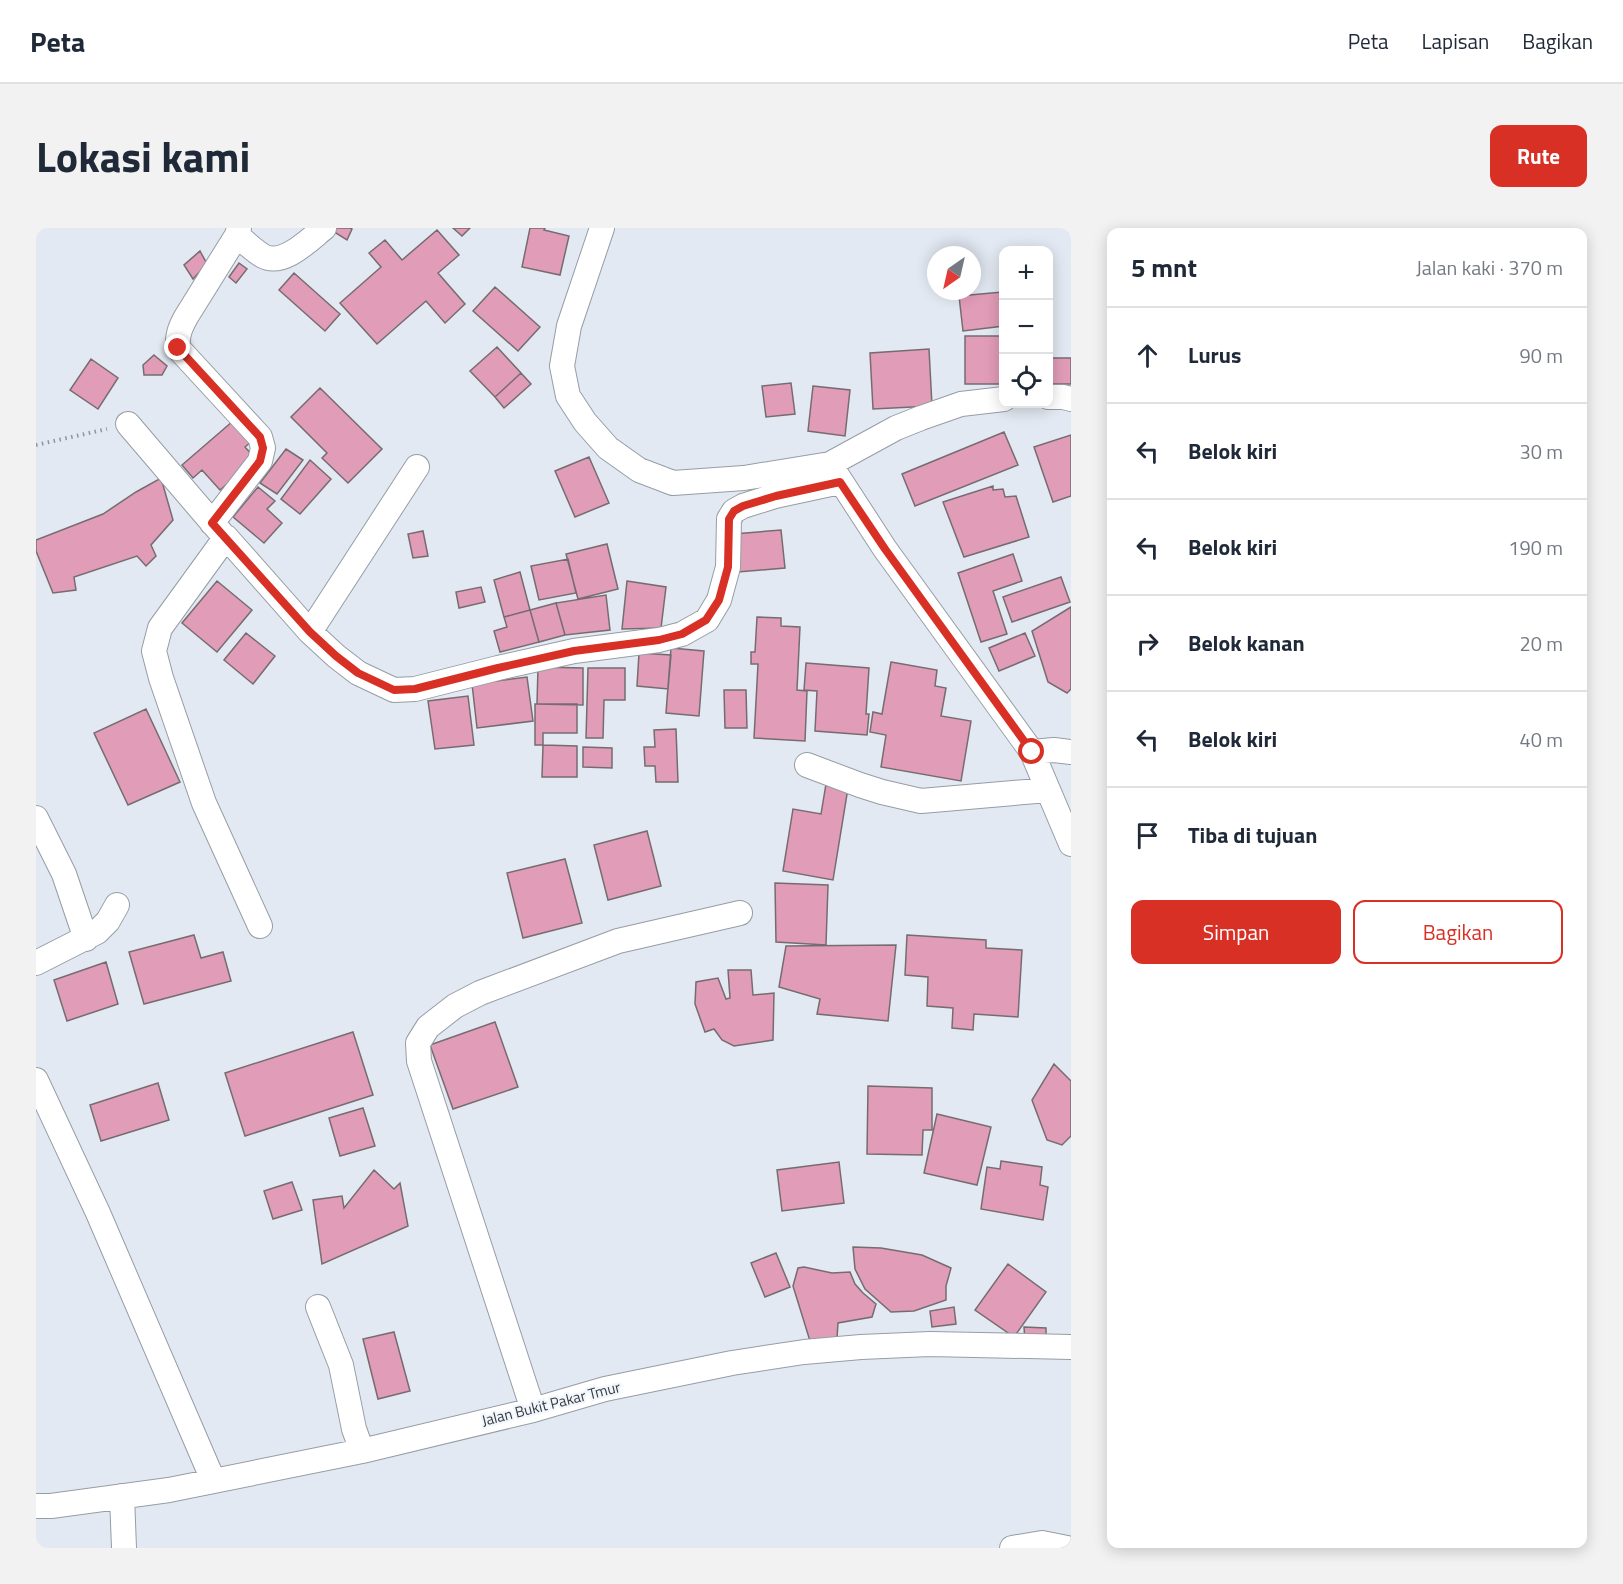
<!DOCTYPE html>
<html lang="id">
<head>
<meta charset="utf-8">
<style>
	:root { --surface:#fff; --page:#f2f2f3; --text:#1f2937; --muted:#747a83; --line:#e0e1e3; --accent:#d93025 }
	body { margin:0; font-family:"Titillium Web",sans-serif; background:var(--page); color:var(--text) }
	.controls { position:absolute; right:18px; top:18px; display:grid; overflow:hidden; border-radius:12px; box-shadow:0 3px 15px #0003 }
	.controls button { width:54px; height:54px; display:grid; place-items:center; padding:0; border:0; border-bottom:2px solid var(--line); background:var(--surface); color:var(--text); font:30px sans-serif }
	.compass { position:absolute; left:891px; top:18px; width:54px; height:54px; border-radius:50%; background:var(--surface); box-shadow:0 3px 15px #0003; rotate:214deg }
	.stop { position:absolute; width:18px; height:18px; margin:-14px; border:4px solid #d93025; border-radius:50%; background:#fff }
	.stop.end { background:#d93025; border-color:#fff; box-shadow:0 2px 6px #0008 }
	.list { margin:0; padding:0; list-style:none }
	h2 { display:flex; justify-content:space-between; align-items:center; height:78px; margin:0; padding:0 24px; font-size:26px }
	h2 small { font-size:20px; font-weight:400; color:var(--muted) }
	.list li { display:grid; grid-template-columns:39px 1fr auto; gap:18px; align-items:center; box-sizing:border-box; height:96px; padding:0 24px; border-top:2px solid var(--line) }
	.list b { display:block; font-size:22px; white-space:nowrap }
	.list em { font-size:20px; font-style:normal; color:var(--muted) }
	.actions { display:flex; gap:12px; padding:18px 24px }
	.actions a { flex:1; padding:14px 0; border:2px solid var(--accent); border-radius:12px; text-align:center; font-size:21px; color:var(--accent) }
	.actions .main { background:var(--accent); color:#fff }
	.icon { flex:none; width:33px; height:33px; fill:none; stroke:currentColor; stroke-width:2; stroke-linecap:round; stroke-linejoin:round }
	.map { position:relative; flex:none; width:1035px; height:1320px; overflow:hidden; border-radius:12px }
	header { display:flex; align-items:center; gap:36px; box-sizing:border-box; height:84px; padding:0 30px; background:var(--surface); border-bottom:2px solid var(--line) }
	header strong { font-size:28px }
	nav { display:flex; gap:33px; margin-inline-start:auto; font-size:21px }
	.intro { display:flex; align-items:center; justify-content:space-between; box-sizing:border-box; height:144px; padding:0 36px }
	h1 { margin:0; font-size:42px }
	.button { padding:15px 27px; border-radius:12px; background:var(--accent); color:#fff; font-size:21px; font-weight:700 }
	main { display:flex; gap:36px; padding:0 36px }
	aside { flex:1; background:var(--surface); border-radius:12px; box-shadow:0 3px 15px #0003 }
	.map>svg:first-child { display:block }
	.building { fill:#e19cb7; stroke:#766c70; stroke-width:1.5 }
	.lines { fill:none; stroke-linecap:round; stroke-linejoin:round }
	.minor-casing { stroke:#969da5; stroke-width:26 }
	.path { stroke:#90959c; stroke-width:4; stroke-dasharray:1.5 4.5; stroke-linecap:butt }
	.minor { stroke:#fff; stroke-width:24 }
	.route { stroke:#d93025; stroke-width:8 }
	.labels { text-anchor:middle; stroke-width:4.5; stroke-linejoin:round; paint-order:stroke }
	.street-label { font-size:15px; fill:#373a3d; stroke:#f1f6fd }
</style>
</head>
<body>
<header>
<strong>Peta</strong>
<nav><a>Peta</a><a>Lapisan</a><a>Bagikan</a></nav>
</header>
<div class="intro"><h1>Lokasi kami</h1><a class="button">Rute</a></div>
<main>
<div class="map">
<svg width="1035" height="1320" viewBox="0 0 1035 1320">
	<rect width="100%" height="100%" fill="#e2e9f2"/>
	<path class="building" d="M296 0H314L316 1 311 12 295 2Z
		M417 0H434L426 8Z
		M494 0H509L508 2 533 8 524 47 486 39Z
		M401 2 423 27 402 45 429 76 409 95 390 73 341 116 304 75 345 39 333 25 349 12 366 32Z
		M164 23 171 36 157 51 148 37Z
		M203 35 211 41 200 55 193 49Z
		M258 45 304 86 289 103 243 62Z
		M459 59 504 99 482 123 437 83Z
		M966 64 968 98 927 103 923 68Z
		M929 108H968V156H929Z
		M461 119 485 145 459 169 434 143Z
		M893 121 896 178 837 181 834 125Z
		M118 127 131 138 126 147H108L107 137Z
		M1012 130H1035V156H1012Z
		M55 131 82 150 62 181 34 162Z
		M485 145 495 156 468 180 459 169Z
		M755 155 759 186 730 189 726 158Z
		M777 158 814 162 809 208 772 203Z
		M284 160 346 221 312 255 286 230 291 225 255 189Z
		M197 193 215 214 209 219 220 231 184 262 166 242 157 250 146 237Z
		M968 204 982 237 879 278 866 246Z
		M1035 207V268L1017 274 998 219Z
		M250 221 267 232 241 266 224 255Z
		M553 229 573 275 539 289 519 243Z
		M274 232 295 251 264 286 245 271Z
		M125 250 137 292 115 317 120 328 110 338 101 328 38 349 40 362 17 365 0 323V312L67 286 100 264Z
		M957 258V262L967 261 969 269 980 268 993 309 928 329 907 274Z
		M222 259 239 273 231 281 246 295 228 315 197 289Z
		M745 302 749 340 702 344 698 306Z
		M387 303 392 328 377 330 372 306Z
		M571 316 582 361 542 371 530 326Z
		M977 326 986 353 957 363 971 406 945 414 922 345Z
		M532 331 540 365 503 372 495 338Z
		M484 344 494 382 468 389 458 352Z
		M1025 349 1034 374 976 394 967 369Z
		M181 353 216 382 181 424 146 395Z
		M591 353 630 359 625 400 586 401Z
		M445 359 449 374 423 380 420 364Z
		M570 367 574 402 529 407 520 375Z
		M520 375 529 407 503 414 494 382Z
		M1035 379V461L1031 465 1012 454 996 403Z
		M494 382 503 414 464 424 458 403 471 399 468 389Z
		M721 389 745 390V398L764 399 761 462 771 463 769 513 718 510 722 436H715V424H719Z
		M210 405 239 428 217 456 188 432Z
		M989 405 999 428 963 443 953 420Z
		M635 420 668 423 663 488 630 485Z
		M603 425 635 427 632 461 601 458Z
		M855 434 901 442 899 458 910 460 905 488 935 493 925 553 845 539 850 507 834 504 837 484 846 486Z
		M770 435 833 440 830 486H833L831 507 779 503 781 463 768 462Z
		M502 439 547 440V477L501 476Z
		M552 440H589V472H568L567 510H550Z
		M491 449 497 493 441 500 436 456Z
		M688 462H710L711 500H689Z
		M432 468 438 517 399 521 392 473Z
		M499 476H541V505H507V517H499Z
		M110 481 144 554 92 577 58 505Z
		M640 501 642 554H620L619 538H609L608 519H619L618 502Z
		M507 517 541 518V549H506Z
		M547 519 576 520V540L547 539Z
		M790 556 812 560 797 652 747 643 757 581 785 586Z
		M611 603 625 658 572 672 558 617Z
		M529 631 546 695 487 710 471 645Z
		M739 655 792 657 790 717 740 714Z
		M158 707 165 730 187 724 195 753 108 776 93 724Z
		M871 707 950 712V720L986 722 982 789 938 786 937 802 916 800 917 780 891 778 892 749 869 747Z
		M860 717 852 793 781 786 784 771 743 759 750 718Z
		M70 734 82 776 31 793 18 752Z
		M692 742H715L717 767 738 765 737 812 698 818 686 812 678 801 669 804 659 776 660 754 682 750 690 771 694 770Z
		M459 794 482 859 417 881 394 817Z
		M317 804 337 867 209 908 189 845Z
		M1018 836 1035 853V908L1026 917 1011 912 996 872Z
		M122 855 133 892 65 913 54 877Z
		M832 858 896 860V902H887L886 927 831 926Z
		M327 880 339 918 304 928 293 890Z
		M901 886 955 899 941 957 888 945Z
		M965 933 1006 939 1004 957 1012 959 1007 992 945 981 951 939 964 941Z
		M803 934 808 975 746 983 741 942Z
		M338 942 358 961 364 955 372 998 286 1036 277 972 306 968 308 980Z
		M256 954 266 982 237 991 228 963Z
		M817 1019 845 1020 886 1027 915 1040 910 1058V1072L878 1083 855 1084 829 1061 819 1041Z
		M740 1025 754 1059 729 1069 715 1035Z
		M972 1036 1010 1064 978 1109 939 1082Z
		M768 1039 796 1045 814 1044 819 1056 827 1065 840 1076 836 1089 802 1095 801 1110 774 1113 757 1058 762 1040Z
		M918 1079 920 1096 896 1099 894 1083Z
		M988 1099 1010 1100V1113H989Z
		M358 1104 374 1163 342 1171 327 1111Z"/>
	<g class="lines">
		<defs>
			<path id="minor" d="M566 0 533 98 526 138 532 168 549 194 572 220 603 242 637 255 708 250 794 236 860 200 885 190 925 176 968 171
				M201 7C209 14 218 23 227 28 247 39 273 12 288 0
				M1012 169H1027L1035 171
				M92 196 186 306
				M797 241 849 321 996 524 1035 616
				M176 295 224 233 227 220 224 209 142 120C141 107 144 100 150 89L201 7 203 0
				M274 404 381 239
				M996 524 1018 522 1035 524
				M771 537 824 557 846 564 885 573 1012 562
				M0 590 28 646 50 711
				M224 698 168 575 125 450 118 423 124 400 190 309 274 404 300 428 322 445 358 462 379 461 462 440 538 423 623 412 646 406 671 392 683 372 692 339 693 291 698 283 707 278 739 268 804 254
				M0 735 61 704 72 693 81 677
				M0 852 62 985 177 1252
				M282 1079 305 1137 318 1201 326 1223
				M497 1182 383 833 382 815 392 799 419 778 444 765 582 713 704 685
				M86 1268 88 1320
				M0 1278H15L133 1262 326 1223 497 1182 569 1161 696 1135 768 1124 825 1119 894 1116 1035 1119
				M976 1320 1006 1315 1031 1320"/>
		</defs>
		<use href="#minor" class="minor-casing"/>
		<path class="path" d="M0 217 71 201"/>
		<use href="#minor" class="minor"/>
	</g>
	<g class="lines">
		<path class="route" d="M142 120 224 209 227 220 224 233 176 295 274 404 300 428 322 445 358 462 379 461 462 440 538 423 623 412 646 406 670 392 683 372 692 339 693 291 698 283 707 278 740 268 804 254 849 321 996 524"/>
	</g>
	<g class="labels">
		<g class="street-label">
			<text transform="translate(515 1176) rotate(-14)" y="5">Jalan Bukit Pakar Tmur</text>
		</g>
	</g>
</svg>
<div class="controls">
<button>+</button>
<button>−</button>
<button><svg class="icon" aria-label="locate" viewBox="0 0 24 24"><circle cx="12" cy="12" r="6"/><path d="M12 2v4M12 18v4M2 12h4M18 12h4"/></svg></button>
</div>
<svg class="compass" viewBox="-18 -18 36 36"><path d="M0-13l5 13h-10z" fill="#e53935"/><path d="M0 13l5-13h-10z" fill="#747a83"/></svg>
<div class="stop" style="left:996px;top:524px"></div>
<div class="stop end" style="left:142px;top:120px"></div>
</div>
<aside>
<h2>5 mnt<small>Jalan kaki · 370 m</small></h2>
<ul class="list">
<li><svg class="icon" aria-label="ahead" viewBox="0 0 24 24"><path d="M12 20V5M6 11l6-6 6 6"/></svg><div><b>Lurus</b></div><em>90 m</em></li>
<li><svg class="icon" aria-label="left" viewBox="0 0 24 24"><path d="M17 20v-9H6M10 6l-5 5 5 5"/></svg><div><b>Belok kiri</b></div><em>30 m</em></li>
<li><svg class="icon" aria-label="left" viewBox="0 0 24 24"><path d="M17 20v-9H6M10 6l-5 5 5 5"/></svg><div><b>Belok kiri</b></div><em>190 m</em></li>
<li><svg class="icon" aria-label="right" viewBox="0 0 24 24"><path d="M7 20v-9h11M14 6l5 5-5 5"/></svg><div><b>Belok kanan</b></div><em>20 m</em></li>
<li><svg class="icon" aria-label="left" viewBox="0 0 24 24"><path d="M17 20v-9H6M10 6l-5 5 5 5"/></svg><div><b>Belok kiri</b></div><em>40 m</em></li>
<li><svg class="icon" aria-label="arrive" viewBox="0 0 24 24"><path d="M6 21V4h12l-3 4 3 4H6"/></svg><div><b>Tiba di tujuan</b></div></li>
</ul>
<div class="actions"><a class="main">Simpan</a><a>Bagikan</a></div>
</aside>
</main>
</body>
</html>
